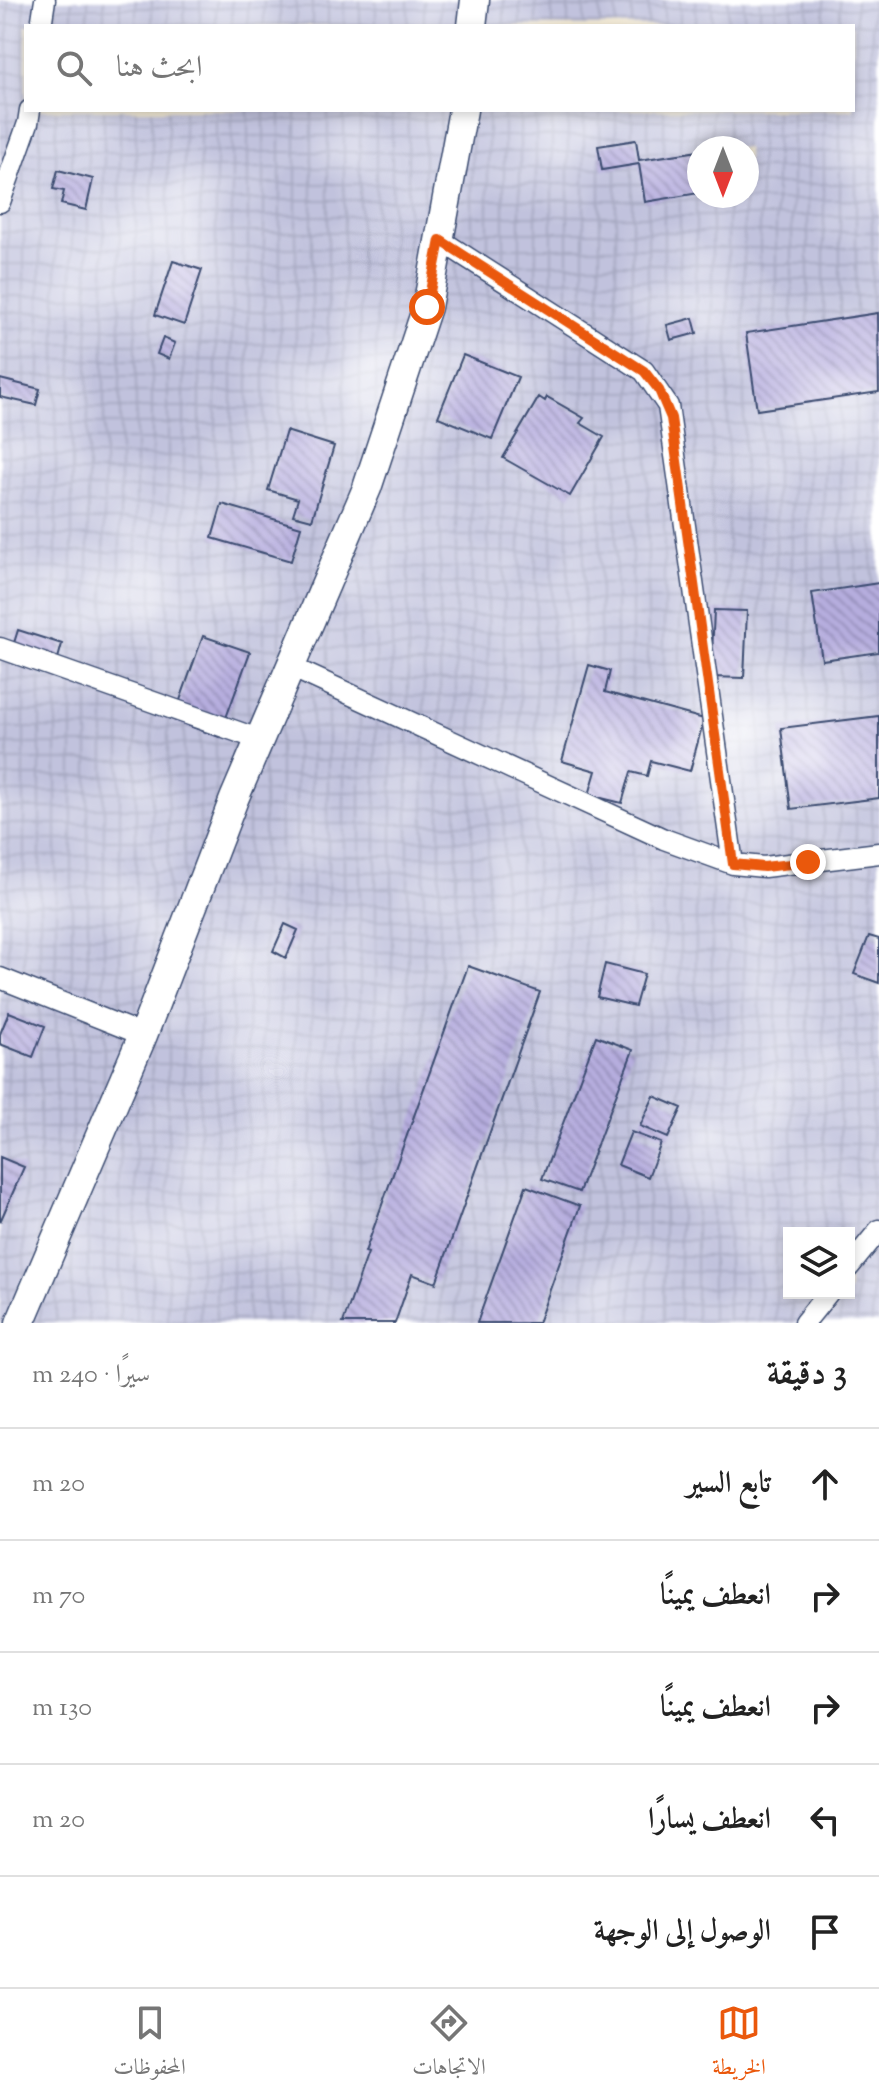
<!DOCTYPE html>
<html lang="ar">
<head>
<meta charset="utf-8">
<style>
	:root { --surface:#fff; --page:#f2f2f2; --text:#222; --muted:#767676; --line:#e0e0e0; --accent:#ea580c }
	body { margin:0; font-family:"Sorts Mill Goudy",Amiri,serif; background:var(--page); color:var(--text); direction:rtl }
	.controls { position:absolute; right:24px; bottom:24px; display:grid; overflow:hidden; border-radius:0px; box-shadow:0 4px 12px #0003 }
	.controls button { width:72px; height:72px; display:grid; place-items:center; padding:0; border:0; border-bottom:2px solid var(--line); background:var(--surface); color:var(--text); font:40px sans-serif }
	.compass { position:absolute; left:687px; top:136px; width:72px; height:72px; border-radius:50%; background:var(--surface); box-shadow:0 4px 12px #0003; rotate:180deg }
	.stop { position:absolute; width:24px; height:24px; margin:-18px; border:6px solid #ea580c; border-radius:50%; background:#fff }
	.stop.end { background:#ea580c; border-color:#fff; box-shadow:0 2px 8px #0008 }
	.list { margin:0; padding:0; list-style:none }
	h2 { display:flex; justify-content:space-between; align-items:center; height:104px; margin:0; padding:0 32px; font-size:34px }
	h2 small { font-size:26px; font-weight:400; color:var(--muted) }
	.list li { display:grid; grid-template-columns:52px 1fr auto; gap:24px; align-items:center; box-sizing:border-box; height:112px; padding:0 32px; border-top:2px solid var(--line) }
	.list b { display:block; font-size:30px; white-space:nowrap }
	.list em { font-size:26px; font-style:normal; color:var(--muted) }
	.icon { flex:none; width:44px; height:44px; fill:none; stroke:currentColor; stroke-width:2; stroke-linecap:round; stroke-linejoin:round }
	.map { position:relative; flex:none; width:879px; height:1323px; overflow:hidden; direction:ltr }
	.search { position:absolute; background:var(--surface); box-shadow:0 4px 12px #0003; left:24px; right:24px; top:24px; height:88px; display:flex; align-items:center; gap:20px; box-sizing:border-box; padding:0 28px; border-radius:0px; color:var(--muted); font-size:30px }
	.sheet { height:664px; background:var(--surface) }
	nav { display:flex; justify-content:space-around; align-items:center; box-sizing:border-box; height:112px; border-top:2px solid var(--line); background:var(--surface); font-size:22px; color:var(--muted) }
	nav a { display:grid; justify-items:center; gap:4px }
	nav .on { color:var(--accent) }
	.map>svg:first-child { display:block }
	.industrial { fill:url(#industrial-grid); fill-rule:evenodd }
	.building { fill:url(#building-back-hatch) }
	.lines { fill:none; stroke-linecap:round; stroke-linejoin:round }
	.street-casing { stroke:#3b4b70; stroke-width:23 }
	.secondary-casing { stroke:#3b4b70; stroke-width:31 }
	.street { stroke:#fff; stroke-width:20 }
	.secondary { stroke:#fff; stroke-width:28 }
	.route { stroke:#ea580c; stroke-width:10 }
</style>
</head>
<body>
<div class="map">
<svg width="879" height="1323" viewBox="0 0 879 1323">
	<defs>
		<pattern id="industrial-grid" width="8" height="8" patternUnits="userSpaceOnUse" patternTransform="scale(2)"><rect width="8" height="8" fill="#c1c2dd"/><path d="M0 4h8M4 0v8" fill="none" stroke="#a5a7c0"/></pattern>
		<pattern id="building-back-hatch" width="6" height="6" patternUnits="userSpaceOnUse" patternTransform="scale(2)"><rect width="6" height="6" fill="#b6adde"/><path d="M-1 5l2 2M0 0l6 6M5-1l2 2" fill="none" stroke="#938db7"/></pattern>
	</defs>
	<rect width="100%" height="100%" fill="#fff"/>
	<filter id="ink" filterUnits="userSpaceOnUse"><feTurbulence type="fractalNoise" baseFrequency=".0125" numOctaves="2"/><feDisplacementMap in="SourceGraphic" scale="16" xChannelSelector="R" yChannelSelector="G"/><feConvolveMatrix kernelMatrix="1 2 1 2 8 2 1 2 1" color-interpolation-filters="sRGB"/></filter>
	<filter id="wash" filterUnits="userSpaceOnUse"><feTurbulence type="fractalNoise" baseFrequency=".006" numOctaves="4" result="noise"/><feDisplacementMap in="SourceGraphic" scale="32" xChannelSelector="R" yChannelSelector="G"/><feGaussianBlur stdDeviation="1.8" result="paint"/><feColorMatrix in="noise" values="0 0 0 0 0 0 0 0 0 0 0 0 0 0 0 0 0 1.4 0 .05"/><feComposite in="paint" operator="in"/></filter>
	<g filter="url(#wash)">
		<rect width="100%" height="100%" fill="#f3ead4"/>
		<path class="industrial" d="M0 0H879V1323H0ZM26 26H853V110H26ZM699 148H747V196H699ZM789 1233H849V1293H789Z"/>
		<g id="blocks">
			<path class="building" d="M636 140 639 160 699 151V193L645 202 639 164 602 170 598 146Z
				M58 170 93 179 86 210 61 204 64 191 53 189Z
				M173 261 202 270 184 325 155 315Z
				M878 313 879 392 757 410 746 333Z
				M693 318 697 333 671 340 667 325Z
				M163 338 175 343 169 359 157 354Z
				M463 355 518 377 492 439 438 417Z
				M0 379 40 389 36 405 0 397Z
				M539 397 545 401 547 397 584 418 580 423 604 437 570 496 503 458Z
				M286 431 334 446 312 520 293 515 298 499 268 490Z
				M222 504 301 527 291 561 212 538Z
				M879 583V652L822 660 812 593Z
				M714 610 747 611 744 678 711 677Z
				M18 630 62 644 54 673 9 659Z
				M203 636 250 652 219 737 173 720Z
				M589 665 610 671 605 692 704 719 690 771 651 761 647 776 631 772 622 803 589 795 596 771 562 761Z
				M879 716V798L791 809 781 728Z
				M285 924 298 930 286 958 273 951Z
				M869 936 879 939V983L854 974Z
				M605 964 644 974 635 1006 597 997Z
				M468 966 540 992 436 1283 412 1274 395 1323H343L368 1253 365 1252Z
				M9 1012 45 1026 33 1057 0 1044V1034Z
				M596 1036 633 1050 579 1192 542 1179Z
				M654 1096 682 1108 668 1138 640 1126Z
				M631 1132 661 1143 648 1177 618 1165Z
				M0 1157 24 1167 0 1222Z
				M526 1186 580 1206 538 1323H477Z"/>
		</g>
	</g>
	<g filter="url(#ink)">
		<use href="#blocks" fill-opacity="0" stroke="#3b4b70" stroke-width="2"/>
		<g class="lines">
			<defs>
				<path id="street" d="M41 26 45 0
					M0 202 28 123 30 110
					M440 240 644 371 668 406 733 864
					M0 648 261 740
					M291 667 664 839 733 864 764 867 879 853
					M0 978 143 1035
					M849 1267 879 1230
					M804 1323 828 1293"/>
				<path id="secondary" d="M472 26 475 0
					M20 1323 143 1035 234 799 367 488 427 307 463 110"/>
			</defs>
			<use href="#street" class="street-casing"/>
			<use href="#secondary" class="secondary-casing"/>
			<use href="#street" class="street"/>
			<use href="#secondary" class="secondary"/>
		</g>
	</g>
	<g class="lines" filter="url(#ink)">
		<path class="route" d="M427 307 440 240 644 371 659 390 671 418 733 864 764 867 808 862"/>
	</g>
</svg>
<div class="controls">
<button><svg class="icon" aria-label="layers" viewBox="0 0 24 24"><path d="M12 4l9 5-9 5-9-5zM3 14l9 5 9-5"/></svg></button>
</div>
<svg class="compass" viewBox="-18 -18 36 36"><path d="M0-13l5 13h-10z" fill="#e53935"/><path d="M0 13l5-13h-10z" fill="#767676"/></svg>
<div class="stop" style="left:427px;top:307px"></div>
<div class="stop end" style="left:808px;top:862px"></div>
<div class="search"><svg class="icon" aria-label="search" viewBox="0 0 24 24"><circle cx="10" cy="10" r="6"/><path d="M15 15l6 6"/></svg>ابحث هنا</div>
</div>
<section class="sheet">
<h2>3 دقيقة<small>سيرًا · 240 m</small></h2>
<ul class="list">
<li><svg class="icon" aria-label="ahead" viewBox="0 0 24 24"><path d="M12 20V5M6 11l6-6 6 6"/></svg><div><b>تابع السير</b></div><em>20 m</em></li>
<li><svg class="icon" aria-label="right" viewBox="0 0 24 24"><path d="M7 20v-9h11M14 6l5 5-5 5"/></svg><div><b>انعطف يمينًا</b></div><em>70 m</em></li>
<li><svg class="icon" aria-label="right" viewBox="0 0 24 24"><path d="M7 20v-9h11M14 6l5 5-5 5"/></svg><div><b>انعطف يمينًا</b></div><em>130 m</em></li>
<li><svg class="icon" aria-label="left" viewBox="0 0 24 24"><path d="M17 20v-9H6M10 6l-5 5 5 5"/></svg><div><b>انعطف يسارًا</b></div><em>20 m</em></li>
<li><svg class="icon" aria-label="arrive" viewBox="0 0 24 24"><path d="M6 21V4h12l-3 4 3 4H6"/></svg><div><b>الوصول إلى الوجهة</b></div></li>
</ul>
</section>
<nav>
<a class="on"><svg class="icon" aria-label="map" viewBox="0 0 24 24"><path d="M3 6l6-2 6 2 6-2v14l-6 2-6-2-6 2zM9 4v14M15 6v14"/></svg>الخريطة</a>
<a><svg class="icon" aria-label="directions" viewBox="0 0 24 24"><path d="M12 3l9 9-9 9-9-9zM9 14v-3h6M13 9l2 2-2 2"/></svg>الاتجاهات</a>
<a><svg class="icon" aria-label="saved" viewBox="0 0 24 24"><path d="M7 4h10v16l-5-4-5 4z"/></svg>المحفوظات</a>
</nav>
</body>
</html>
